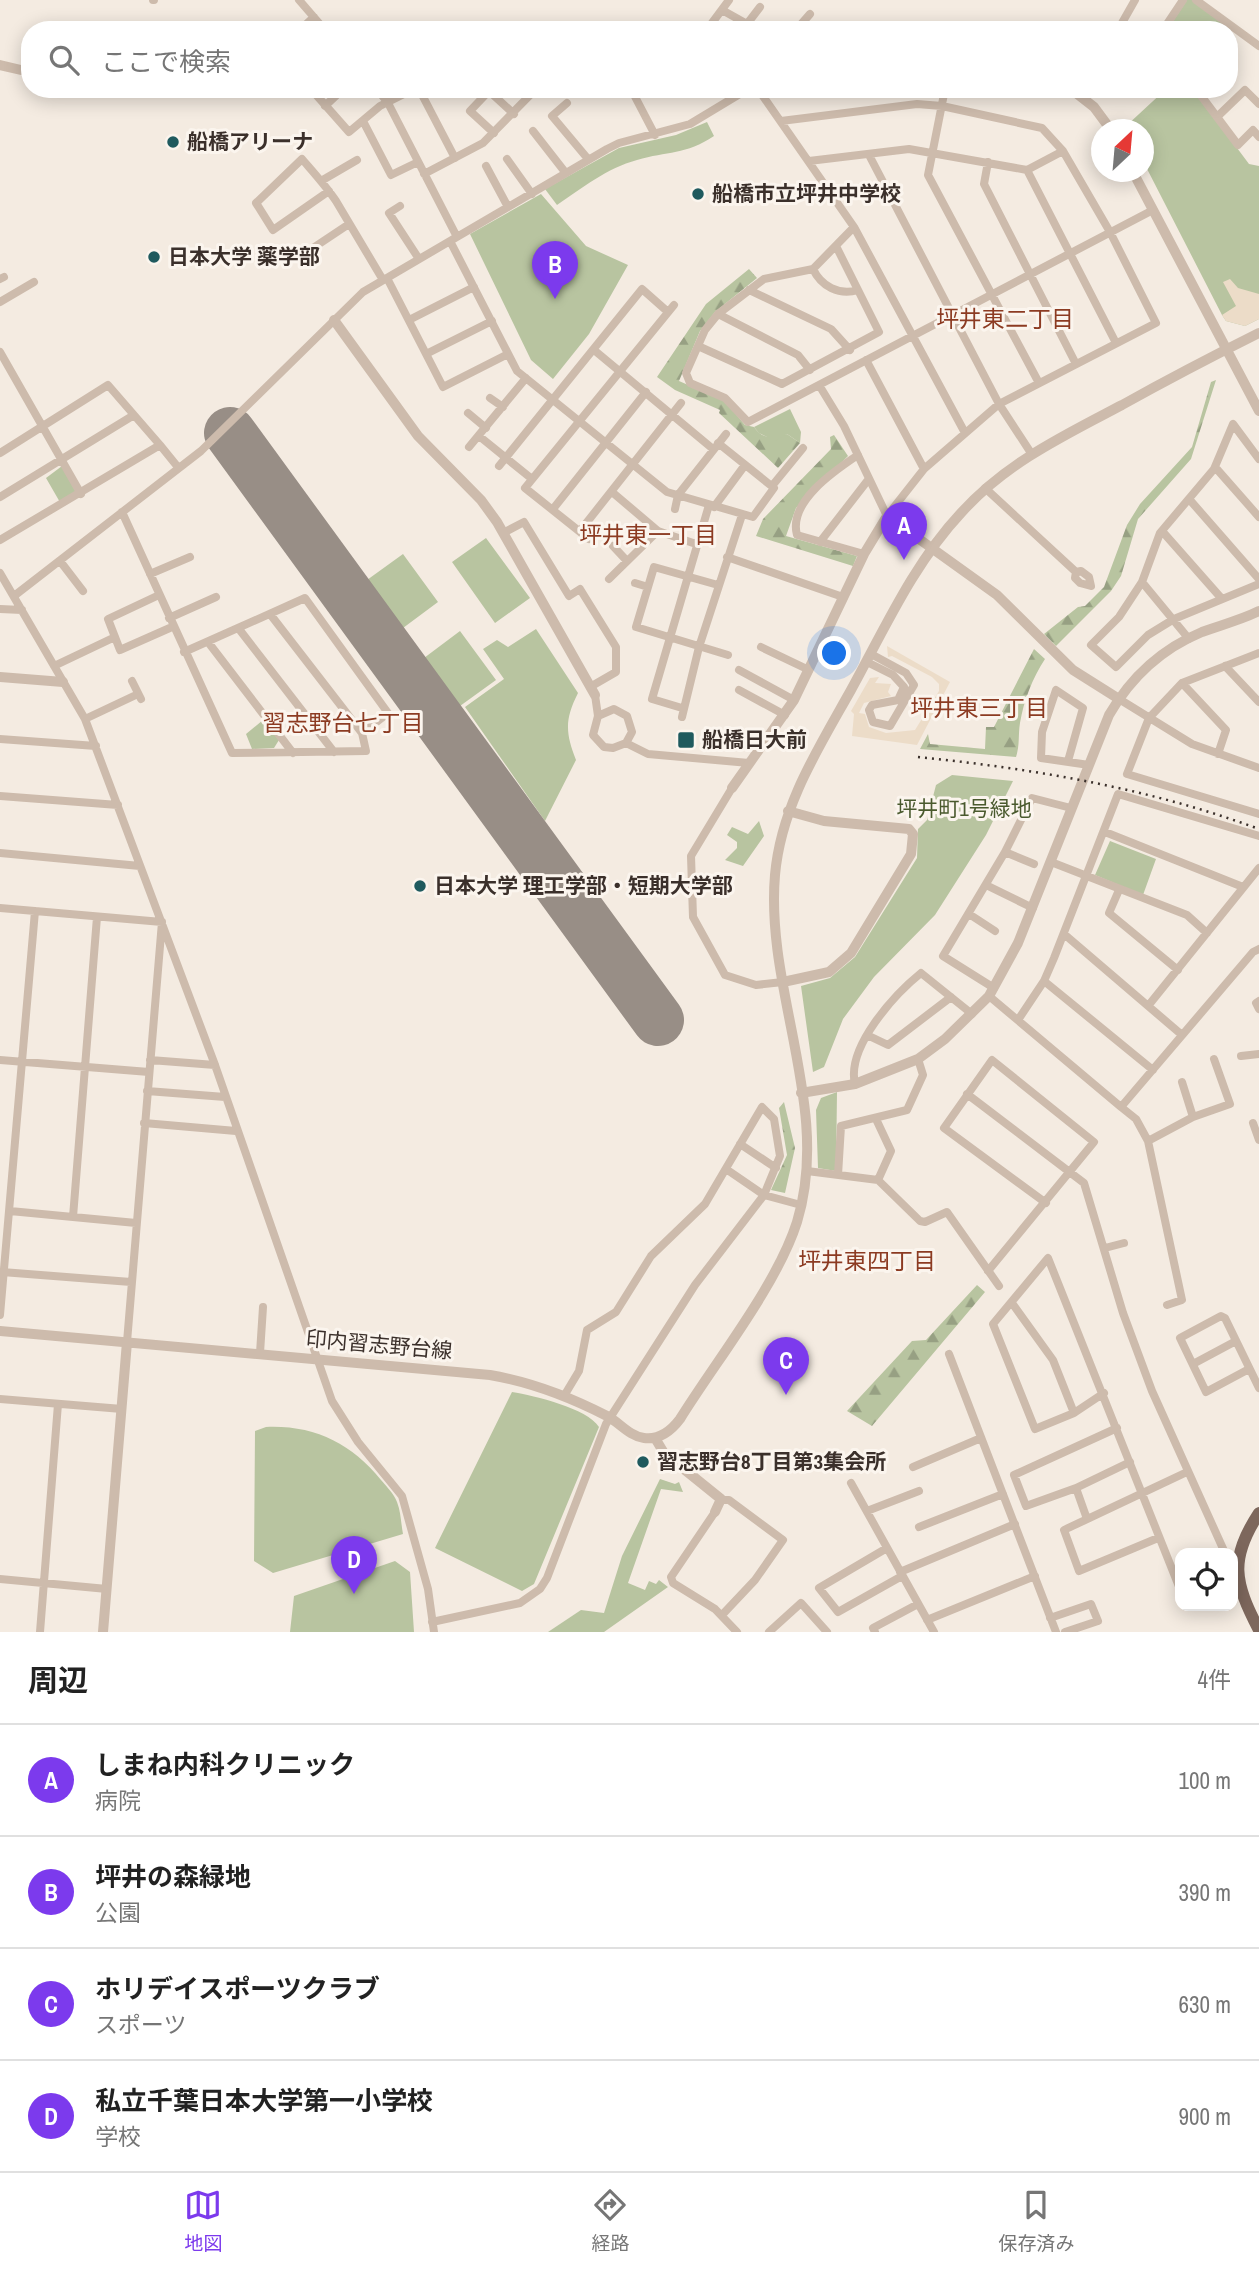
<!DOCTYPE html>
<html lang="ja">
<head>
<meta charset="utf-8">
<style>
	:root { --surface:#fff; --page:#f2f2f2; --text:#222; --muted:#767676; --line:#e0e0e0; --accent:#7c3aed }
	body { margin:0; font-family:"Archivo Narrow","Noto Sans JP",sans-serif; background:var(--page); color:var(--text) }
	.controls { position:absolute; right:21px; bottom:21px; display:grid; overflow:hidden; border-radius:14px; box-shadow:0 4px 18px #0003 }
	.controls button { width:63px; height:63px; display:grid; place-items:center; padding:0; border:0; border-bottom:2px solid var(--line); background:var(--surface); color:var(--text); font:35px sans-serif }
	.compass { position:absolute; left:1091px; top:119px; width:63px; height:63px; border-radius:50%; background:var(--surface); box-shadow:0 4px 18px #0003; rotate:26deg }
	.you { position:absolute; left:835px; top:654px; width:24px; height:24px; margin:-18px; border:5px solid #fff; border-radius:50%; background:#1a73e8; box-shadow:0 0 0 10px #1a73e833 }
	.badge { display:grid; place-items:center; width:46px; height:46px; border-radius:50%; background:var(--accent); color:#fff; font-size:23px; font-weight:700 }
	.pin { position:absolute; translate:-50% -58px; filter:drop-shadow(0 2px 4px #0008) }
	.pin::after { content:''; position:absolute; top:37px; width:24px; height:21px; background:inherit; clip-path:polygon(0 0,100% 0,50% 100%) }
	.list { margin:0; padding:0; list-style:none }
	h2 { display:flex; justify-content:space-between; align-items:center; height:91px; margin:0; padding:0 28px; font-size:30px }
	h2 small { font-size:23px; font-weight:400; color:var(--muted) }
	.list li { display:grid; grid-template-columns:46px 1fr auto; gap:21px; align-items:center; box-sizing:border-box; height:112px; padding:0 28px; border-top:2px solid var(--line) }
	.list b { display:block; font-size:26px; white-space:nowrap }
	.list p { margin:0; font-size:23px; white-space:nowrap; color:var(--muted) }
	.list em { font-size:23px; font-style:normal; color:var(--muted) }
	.icon { flex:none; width:38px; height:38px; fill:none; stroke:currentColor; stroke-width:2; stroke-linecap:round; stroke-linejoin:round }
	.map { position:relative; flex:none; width:1259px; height:1632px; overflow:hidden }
	.search { position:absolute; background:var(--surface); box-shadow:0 4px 18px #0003; left:21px; right:21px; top:21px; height:77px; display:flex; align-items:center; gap:18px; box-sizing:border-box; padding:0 24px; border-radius:28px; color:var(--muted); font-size:26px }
	.sheet { height:539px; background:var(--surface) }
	nav { display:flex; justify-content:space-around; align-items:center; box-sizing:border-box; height:98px; border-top:2px solid var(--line); background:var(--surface); font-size:19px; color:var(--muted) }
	nav a { display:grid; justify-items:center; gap:4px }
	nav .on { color:var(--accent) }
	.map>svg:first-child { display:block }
	.forest { fill:url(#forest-firs) }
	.green { fill:#b8c4a0 }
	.plaza { fill:#ecdcc8 }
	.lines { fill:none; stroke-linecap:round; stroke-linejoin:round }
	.runway { stroke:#988e86; stroke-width:52 }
	.minor { stroke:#cdbbac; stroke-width:8 }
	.tertiary { stroke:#cdbbac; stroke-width:10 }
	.primary { stroke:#7d675c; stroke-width:12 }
	.rail { stroke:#3b302b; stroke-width:2.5; stroke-dasharray:2 5; stroke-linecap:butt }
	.poi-dot { fill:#1f5a5e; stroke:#fbf5ee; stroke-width:2.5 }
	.labels { text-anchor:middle; stroke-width:6; stroke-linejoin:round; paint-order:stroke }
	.poi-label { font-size:21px; font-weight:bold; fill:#3b302b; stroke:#fbf5ee; text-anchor:start }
	.park-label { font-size:21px; fill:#4a5a2e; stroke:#fbf5ee }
	.street-label { font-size:21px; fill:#3b302b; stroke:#fbf5ee }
	.neighbourhood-label { font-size:23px; fill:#8c3b22; stroke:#fbf5ee }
</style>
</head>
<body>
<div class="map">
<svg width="1259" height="1632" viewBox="0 0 1259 1632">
	<defs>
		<pattern id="forest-firs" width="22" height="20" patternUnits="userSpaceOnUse" patternTransform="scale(1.75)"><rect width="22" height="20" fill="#b8c4a0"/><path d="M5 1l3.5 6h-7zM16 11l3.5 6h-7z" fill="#97a083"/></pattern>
	</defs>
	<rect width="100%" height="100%" fill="#f4ebe1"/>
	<path class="forest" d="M749 269 757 278 715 312 700 331 679 381 725 401 745 425 754 427C763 440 773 438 787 434L800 443 778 468 719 413 720 410 675 390 657 377 706 304Z
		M1216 380 1191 459 1138 519 1121 576 1111 591 1056 646 1044 634 1078 607 1085 606 1104 587 1127 525 1140 504 1192 447 1211 382Z
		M834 435 848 456 796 508 786 536 857 556 853 566 756 536 763 519 831 449 830 437Z
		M1034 649 1045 659C1032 679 1024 700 1020 723 1018 735 1020 745 1016 757L920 749 928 734 930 744 985 749 986 727H994Z
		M784 1102 795 1148 785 1193 771 1190 787 1155 779 1108Z
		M977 1285 985 1292 872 1426 847 1411 912 1341 926 1340Z"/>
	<path class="green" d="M1187 0H1192L1222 22 1221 30H1205L1197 23 1192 30H1167Z
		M1166 89H1193L1249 164 1259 166V319L1245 326 1226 321 1222 315 1144 163V130L1127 129 1125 127Z
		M707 122 714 136C686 155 667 151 637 160 607 168 582 188 557 205L545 189 619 148 676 135Z
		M541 194 586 246 628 265 589 334 553 379 531 360 470 234Z
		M790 409 801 432 800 443 787 434 775 441 759 433 754 427Z
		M62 466 78 494 61 504 46 478Z
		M486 538 530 598 495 623 452 562Z
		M403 554 438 602 403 628 367 580Z
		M536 629 578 693C565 719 565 732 576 760L545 821 465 707 504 679 483 649 497 640 508 647Z
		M460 631 496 680 460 706 424 658Z
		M263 720 279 740 274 748 252 749 246 734Z
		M952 775 1013 781 986 835 935 915 874 977 843 1019 824 1067 813 1072 801 986 830 978 855 957 917 858 918 829 927 820 936 785Z
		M759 821 764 836 743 866 725 860 737 848V842L727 835 732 827 748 834Z
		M1110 841 1156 859 1143 895 1095 875Z
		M837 1092 836 1171 818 1168 816 1110 821 1098Z
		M512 1392C535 1396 587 1408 599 1427L534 1584 522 1591 435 1548Z
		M266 1427C314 1425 351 1443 381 1480 386 1486 394 1494 397 1502 401 1512 401 1524 403 1534L273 1573 254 1561 255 1431Z
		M660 1479 675 1484 679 1482 683 1492 661 1489 628 1583 645 1590 649 1581 656 1584 659 1580 668 1587 604 1632H548L581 1610 604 1613 622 1556Z
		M395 1561 410 1572 414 1632H290L294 1596Z"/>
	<path class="plaza" d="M1230 279 1238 288 1259 294V319L1245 326 1226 321 1222 315 1236 306 1223 282Z
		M887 646 950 682 917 745 852 736 854 714 851 711 870 678 879 677 875 683 891 684 888 692 891 696 864 703 859 713 865 714 869 727 886 733 915 730 939 691V684L932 677 892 656 888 657Z"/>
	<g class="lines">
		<path class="runway" d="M230 433 658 1020"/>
		<path class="minor" d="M153 0H154
			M299 0 325 30
			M1196 0 1259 46
			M722 10 747 24 760 7
			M300 30 314 17
			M711 30 709 27 729 0
			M796 30 810 14
			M1118 30 1135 0
			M1163 30 1183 0
			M311 89 349 132 380 106 414 89
			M377 89 388 103 457 237
			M419 89 455 158
			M631 89 655 135
			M758 89 854 227 964 431
			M945 89 928 175 1039 383
			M1196 89 1238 145 1253 130 1259 137
			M567 103 552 116 588 159
			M325 106 343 89
			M1218 116 1245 90 1259 104
			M363 121 391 175 418 162
			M781 121 917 104 942 106 1042 128 1063 151 1110 232 1156 323 999 404 924 469 887 516 844 426 819 385
			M533 131 565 172
			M494 133 470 111 489 91 514 114
			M869 155 999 404 1031 453
			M507 159 532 194
			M809 161 909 149 1027 170 1063 151
			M988 162 984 184 1076 364
			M486 166 508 207
			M1027 170 1116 343
			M424 174 483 143 536 89
			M321 181 357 160
			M329 191 273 230 256 203 302 159C314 173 326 186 336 201L383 280
			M400 206 389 213 419 259
			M854 227 813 269 764 279 718 314 705 330 686 373 690 383 725 398 748 422 1153 210
			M450 241 517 371 667 492 753 517 774 488 718 443
			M313 248 349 224
			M813 269C821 286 839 296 858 290
			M387 278 443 387 508 354
			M0 279 4 277
			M749 290 831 329 850 350
			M0 302 34 282
			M718 314 798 355 810 370
			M409 320 474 287
			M698 346 782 384 879 332 836 246
			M594 350 713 449
			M0 352 81 494
			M426 354 492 321
			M866 360 924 469
			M490 398 503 407
			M468 413 486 428
			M479 436 532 479
			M160 445 177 466
			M469 447 526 378
			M0 453 108 385 160 445 0 540
			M858 455C834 471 788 502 797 535L864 554
			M1259 459 1233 424 1214 469 1160 533 1142 582 1119 617 1091 645 1116 667 1148 635 1174 619 1259 584
			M499 466 642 289 668 312
			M1215 467 1259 517
			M772 486 803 448
			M985 488 1076 572 1081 571 1089 577 1091 586 1080 583 1075 578 1076 572
			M612 492 658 531 696 544
			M0 497 134 415
			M1189 499 1259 579
			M714 507 745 465
			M553 509 646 392
			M675 509 678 495 726 434
			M122 512 232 753 366 751 362 733 270 614
			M580 531 681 403
			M1162 531 1222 599
			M503 533 524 522 569 596 580 589 616 647V672L590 687
			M589 539 525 488 674 305
			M820 542 868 480
			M613 546 627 561
			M727 557 843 597
			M60 561 83 591
			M0 573 85 719 215 1065 332 1401 358 1442 402 1496 428 1589 434 1632
			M150 574 190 557
			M609 579 658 531
			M1142 582 1189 639
			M635 583 648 587
			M718 585 654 567 636 627 728 655
			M159 595 108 619 120 650 172 627
			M14 596 201 451 363 292 607 149 619 143 690 124 748 89
			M0 609 22 610
			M169 618 216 597
			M239 629 334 752
			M208 642 293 753
			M761 647 809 670
			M184 652 305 598 388 713 362 733
			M1259 653 1182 683 1149 718 1127 774 1259 814
			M867 662 893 675 904 687 898 700 872 705 869 710 873 722 890 726 914 685 906 673 871 654
			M54 666 115 637
			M1225 666 1259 702
			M739 670 794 700
			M132 681 141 699
			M1182 683 1226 730 1218 754
			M739 690 785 715
			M595 695 598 716 593 735 604 747 613 748 626 743 632 732 627 716 614 709 598 716
			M1119 699 1192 744 1259 768
			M682 708 652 699 709 505
			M682 717 699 647 742 515
			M85 719 138 694
			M0 739 96 746
			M626 743 648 754 749 763
			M1068 761 1083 708 1056 690 1042 732 1041 758 1089 765
			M732 788 691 856 693 917 725 975 756 985 783 982
			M0 796 118 805
			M1105 832 1243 887
			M1005 852 1034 864
			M0 853 140 866
			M1051 862 1187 915 1207 933
			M986 885 1033 908
			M1119 890 1109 913 1178 970
			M0 908 162 922 127 1342
			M969 914 995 931
			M1064 934 1182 1035
			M1044 981 1153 1070
			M994 988 943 956 1005 852 1032 798 1071 808
			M989 996 1121 1107 1253 952 1259 949
			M1259 1001 1256 1003 1259 1009
			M1148 1006 1259 868
			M1018 1020 1044 981 1054 958 1118 794 1259 836
			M867 1035 888 1045 951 997
			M1241 1056 1259 1054
			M0 1060 149 1072
			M150 1060 215 1065
			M855 1084C846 1047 895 994 921 973L972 1014
			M147 1091 225 1097
			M967 1094 1084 1183 1123 1313 1152 1391 1225 1553
			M1121 1107 1136 1119 1148 1141 1193 1117 1182 1082
			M1193 1117 1230 1104 1214 1059
			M876 1119 891 1151 878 1180
			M144 1123 236 1131
			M1253 1123 1259 1140
			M1148 1141 1182 1300 1167 1305
			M740 1144 776 1168
			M726 1169 764 1195 801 1205
			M807 1171 878 1180 920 1221 925 1222 947 1212 999 1286
			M838 1175 841 1126 907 1110 923 1075 918 1059
			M10 1211 136 1223
			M73 1217 97 917
			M1105 1248 1124 1243
			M988 1271 1094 1142 992 1060 944 1128 1046 1203
			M2 1272 131 1282
			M1012 1303 1053 1360 1074 1413
			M0 1315 35 911
			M260 1353 263 1307
			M949 1354 1056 1632
			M1193 1364 1236 1341
			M1249 1369 1206 1392 1180 1338 1221 1316 1225 1318 1259 1388
			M1104 1393 1074 1413 1035 1429 993 1324 1048 1258 1180 1589
			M0 1399 122 1409
			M913 1467 981 1438
			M851 1483 934 1632
			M1076 1488 1026 1506 1014 1475 1117 1428
			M721 1500H729L783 1540 755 1580 722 1615
			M867 1511 919 1491
			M715 1512 671 1577 673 1583 715 1609 737 1632
			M1087 1519 1076 1488 1130 1462
			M919 1527 1003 1494
			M1158 1538 1079 1571 1064 1530 1187 1472
			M887 1548 819 1588 838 1612 902 1576
			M900 1572 1015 1524
			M0 1579 107 1589
			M1195 1606H1198
			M1050 1618 1091 1604 1098 1621 1065 1632
			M927 1620 1035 1576
			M432 1622 520 1603 540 1589 547 1578 606 1424 695 1285 764 1195 780 1156 774 1119 762 1107 705 1204 651 1256 616 1312 587 1330 579 1371 564 1396
			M40 1632 58 1404
			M769 1632 801 1603 827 1632
			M875 1632 873 1628 918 1604"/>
		<path class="tertiary" d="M0 65 21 70
			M1071 89 1094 107 1111 130
			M1133 172 1259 411
			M334 320 418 436 481 500 497 522 595 695
			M0 677 63 682
			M732 788 794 700 864 554 887 516 997 595 1073 670 1119 699
			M783 982 829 972 851 953 911 854 913 834 909 829 824 821 788 811
			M801 1093 855 1084 918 1059 945 1039 989 996 1018 943 1109 715C1131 677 1161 649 1202 632 1221 625 1241 620 1259 611
			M0 1331 490 1375C531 1382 570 1397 607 1416 619 1422 629 1436 644 1438 660 1440 671 1431 680 1419 716 1361 777 1285 797 1222 832 1108 765 991 775 875 781 806 818 749 851 690 884 630 914 563 961 513 1006 463 1063 436 1122 405 1167 380 1213 356 1259 333
			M655 1438 664 1453 721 1499 715 1512
			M103 1632 127 1342"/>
		<path class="primary" d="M1259 1513C1229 1559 1234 1582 1259 1630"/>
		<path class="rail" d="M918 757C1035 769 1148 788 1259 829"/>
	</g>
	<g class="poi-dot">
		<circle cx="173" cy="142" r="7"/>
		<circle cx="698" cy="194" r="7"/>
		<circle cx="154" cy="257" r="7"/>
		<rect x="677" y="731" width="18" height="18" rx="3.5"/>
		<circle cx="420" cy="886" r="7"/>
		<circle cx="643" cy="1462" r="7"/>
	</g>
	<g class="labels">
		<g class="poi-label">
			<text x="187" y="149">船橋アリーナ</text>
			<text x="712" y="201">船橋市立坪井中学校</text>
			<text x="168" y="264">日本大学 薬学部</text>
			<text x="702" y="747">船橋日大前</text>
			<text x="434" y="893">日本大学 理工学部・短期大学部</text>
			<text x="657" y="1469">習志野台8丁目第3集会所</text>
		</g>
		<g class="park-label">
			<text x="964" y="816">坪井町1号緑地</text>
		</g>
		<g class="street-label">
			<text transform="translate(379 1345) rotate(5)" y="7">印内習志野台線</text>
		</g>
		<g class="neighbourhood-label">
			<text x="1005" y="327">坪井東二丁目</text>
			<text x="648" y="543">坪井東一丁目</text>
			<text x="979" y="716">坪井東三丁目</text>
			<text x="343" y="731">習志野台七丁目</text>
			<text x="867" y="1269">坪井東四丁目</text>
		</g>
	</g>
</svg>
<div class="controls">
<button><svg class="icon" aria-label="locate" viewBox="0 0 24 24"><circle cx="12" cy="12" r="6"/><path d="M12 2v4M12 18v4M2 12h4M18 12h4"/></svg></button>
</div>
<svg class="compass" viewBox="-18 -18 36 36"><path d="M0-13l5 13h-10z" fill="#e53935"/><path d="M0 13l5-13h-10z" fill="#767676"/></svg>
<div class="you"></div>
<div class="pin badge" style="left:904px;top:560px">A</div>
<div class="pin badge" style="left:555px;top:299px">B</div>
<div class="pin badge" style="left:786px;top:1395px">C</div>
<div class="pin badge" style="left:354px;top:1594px">D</div>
<div class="search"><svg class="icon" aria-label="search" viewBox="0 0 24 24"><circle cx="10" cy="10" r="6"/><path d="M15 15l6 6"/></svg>ここで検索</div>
</div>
<section class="sheet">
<h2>周辺<small>4件</small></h2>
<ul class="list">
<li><span class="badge">A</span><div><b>しまね内科クリニック</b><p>病院</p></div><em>100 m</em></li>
<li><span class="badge">B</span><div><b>坪井の森緑地</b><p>公園</p></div><em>390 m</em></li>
<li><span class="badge">C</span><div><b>ホリデイスポーツクラブ</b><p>スポーツ</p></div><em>630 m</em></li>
<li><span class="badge">D</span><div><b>私立千葉日本大学第一小学校</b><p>学校</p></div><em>900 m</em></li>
</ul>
</section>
<nav>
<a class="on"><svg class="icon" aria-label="map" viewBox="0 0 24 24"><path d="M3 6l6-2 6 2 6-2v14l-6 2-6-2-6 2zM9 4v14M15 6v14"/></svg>地図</a>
<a><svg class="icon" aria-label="directions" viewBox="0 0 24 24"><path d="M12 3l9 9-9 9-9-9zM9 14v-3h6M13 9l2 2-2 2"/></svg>経路</a>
<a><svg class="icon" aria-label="saved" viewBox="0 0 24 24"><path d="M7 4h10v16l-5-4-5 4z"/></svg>保存済み</a>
</nav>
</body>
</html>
